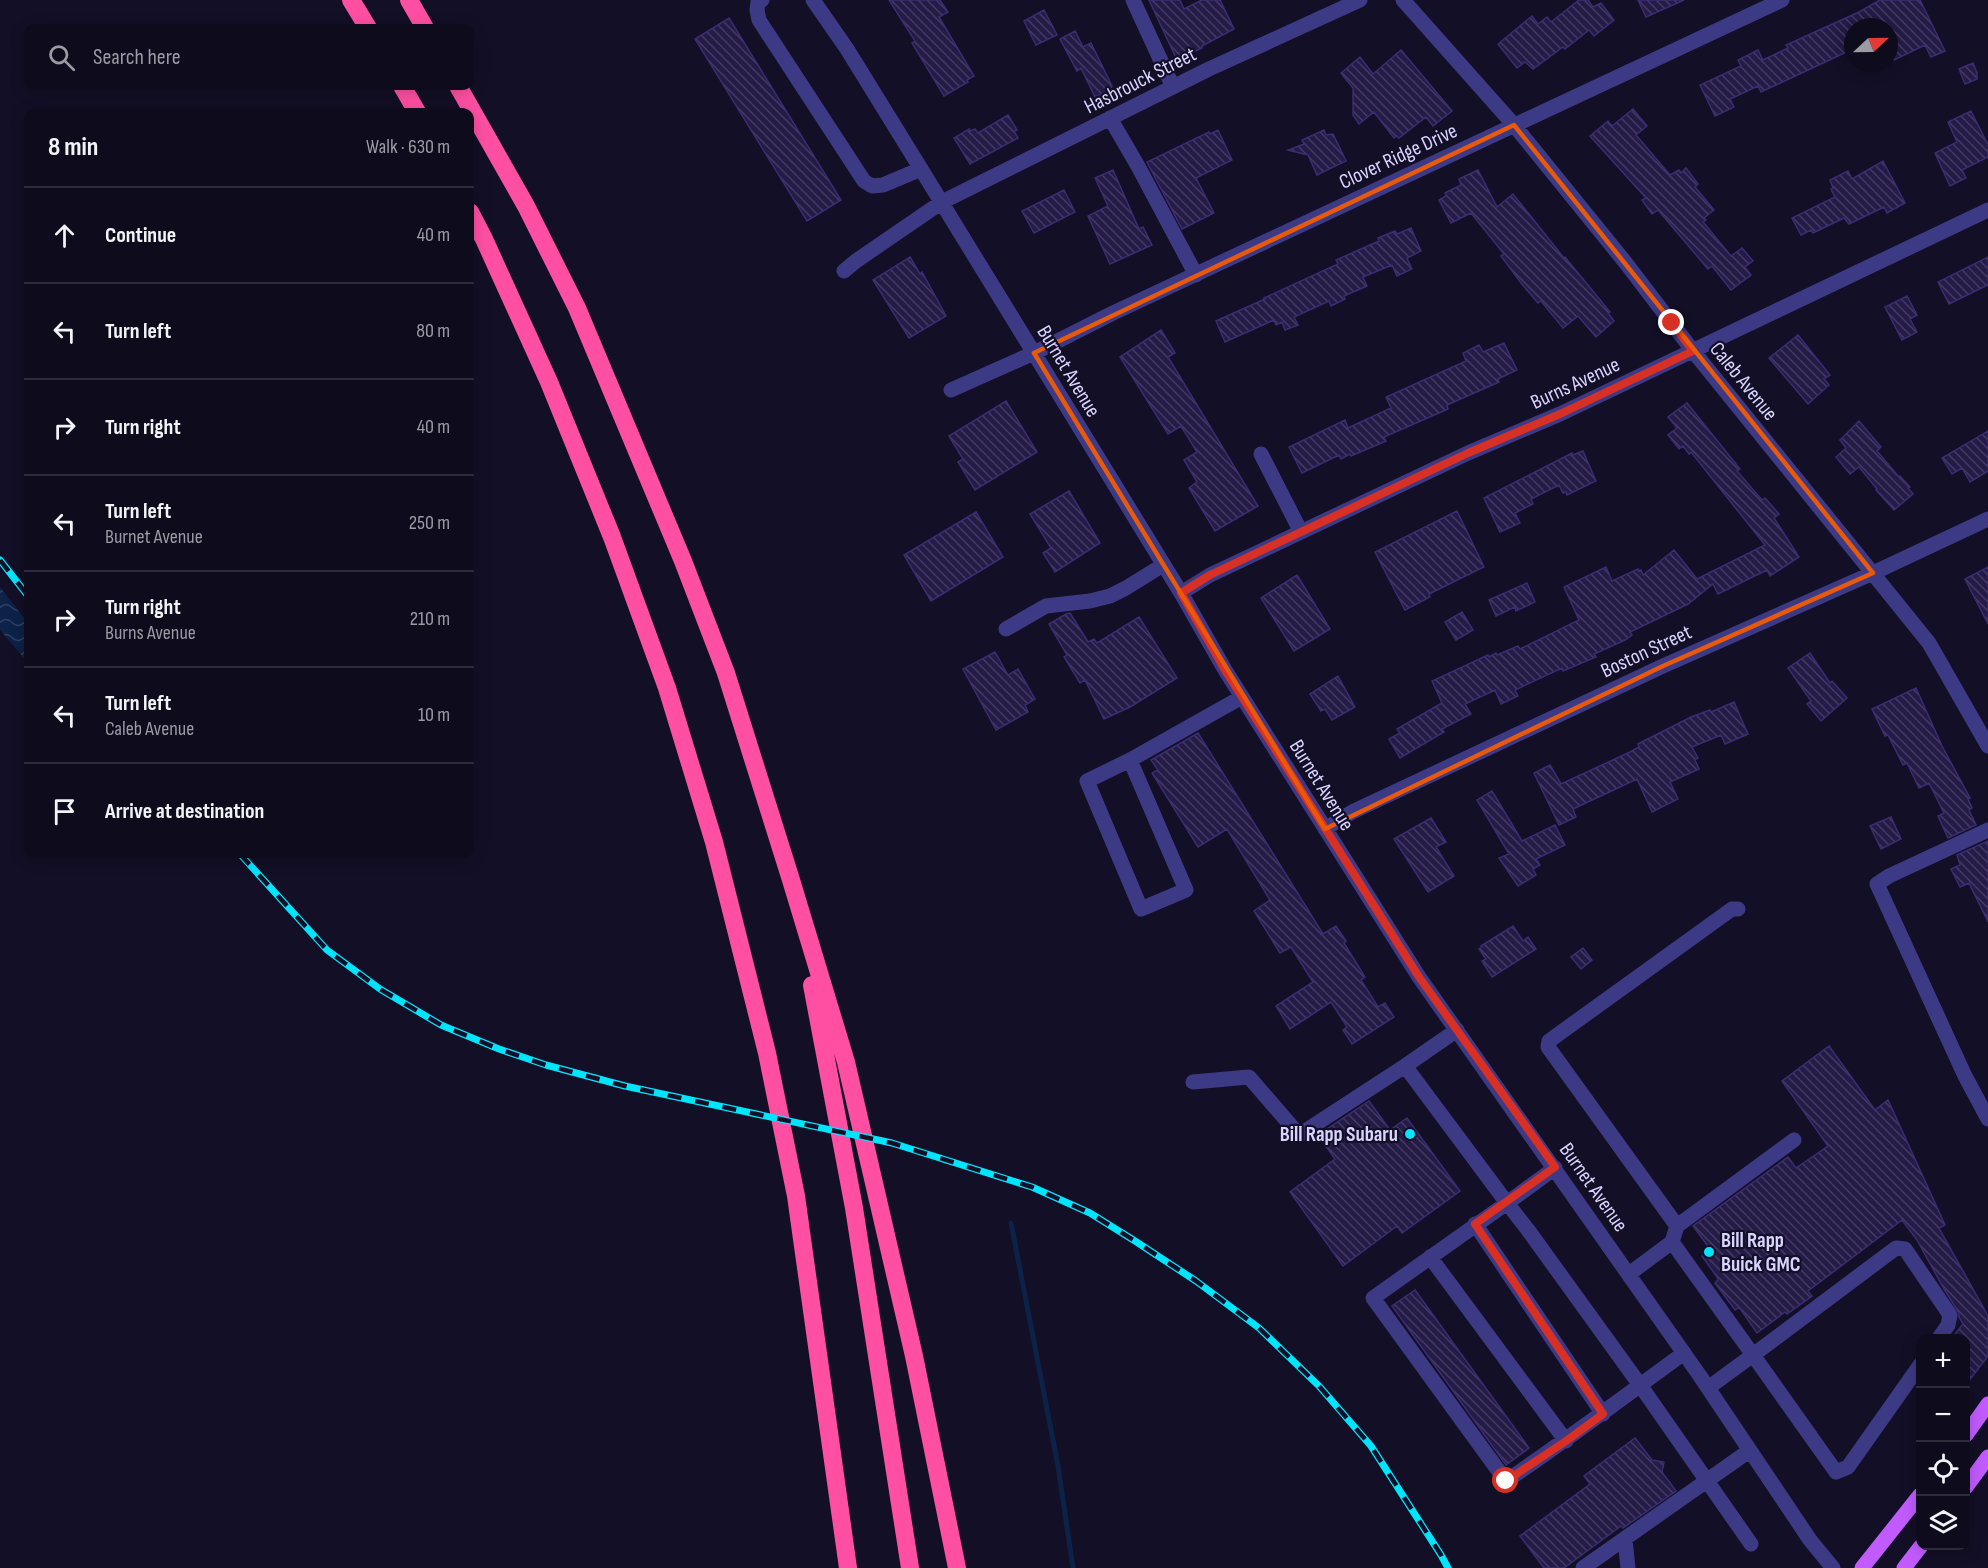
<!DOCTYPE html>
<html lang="en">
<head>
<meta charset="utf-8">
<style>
	:root { --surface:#0e0b1c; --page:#1c1929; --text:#f1f3f6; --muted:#9b9ba3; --line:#2e2b3b }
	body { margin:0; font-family:"Sofia Sans Condensed",sans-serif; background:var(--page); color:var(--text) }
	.controls { position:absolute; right:18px; bottom:18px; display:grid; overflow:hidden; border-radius:12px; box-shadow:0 3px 15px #0003 }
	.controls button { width:54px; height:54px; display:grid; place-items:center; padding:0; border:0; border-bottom:2px solid var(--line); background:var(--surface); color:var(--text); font:30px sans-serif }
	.compass { position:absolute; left:1844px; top:18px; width:54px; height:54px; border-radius:50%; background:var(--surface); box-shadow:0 3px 15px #0003; rotate:68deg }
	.stop { position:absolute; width:18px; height:18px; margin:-14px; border:4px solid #d93025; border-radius:50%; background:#fff }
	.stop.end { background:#d93025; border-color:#fff; box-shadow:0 2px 6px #0008 }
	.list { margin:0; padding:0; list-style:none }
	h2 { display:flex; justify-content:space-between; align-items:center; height:78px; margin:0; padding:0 24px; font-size:26px }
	h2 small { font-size:20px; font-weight:400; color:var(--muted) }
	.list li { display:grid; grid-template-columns:39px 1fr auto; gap:18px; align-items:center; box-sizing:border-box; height:96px; padding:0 24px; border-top:2px solid var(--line) }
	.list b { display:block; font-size:22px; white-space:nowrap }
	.list p { margin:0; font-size:20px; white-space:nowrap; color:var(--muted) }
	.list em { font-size:20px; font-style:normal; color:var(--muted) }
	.icon { flex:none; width:33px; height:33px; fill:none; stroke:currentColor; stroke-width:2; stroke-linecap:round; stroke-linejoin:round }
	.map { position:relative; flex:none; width:1988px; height:1568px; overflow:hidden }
	.search { position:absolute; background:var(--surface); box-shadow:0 3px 15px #0003; left:24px; top:24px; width:450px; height:66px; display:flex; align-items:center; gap:15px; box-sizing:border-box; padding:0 21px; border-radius:12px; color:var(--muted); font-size:22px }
	.panel { position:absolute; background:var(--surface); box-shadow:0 3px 15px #0003; left:24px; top:108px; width:450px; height:750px; border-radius:12px }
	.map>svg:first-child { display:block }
	.water { fill:url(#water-waves) }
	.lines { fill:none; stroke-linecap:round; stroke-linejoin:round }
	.stream { stroke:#0c2248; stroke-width:5 }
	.building { fill:url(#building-back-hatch); stroke:#3b2d73; stroke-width:1.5 }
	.minor { stroke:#3d3a85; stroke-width:15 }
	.major { stroke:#c25bff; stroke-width:15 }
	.highway { stroke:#ff4fa3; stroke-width:18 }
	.rail-casing { stroke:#00e5ff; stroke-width:7 }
	.rail { stroke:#130f26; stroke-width:4.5; stroke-dasharray:14; stroke-linecap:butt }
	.route { stroke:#d93025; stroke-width:8 }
	.marked { fill:none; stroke:#e8590c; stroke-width:4.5; stroke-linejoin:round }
	.poi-dot { fill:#00e5ff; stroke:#130f26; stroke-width:2 }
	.labels { text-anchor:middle; stroke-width:4.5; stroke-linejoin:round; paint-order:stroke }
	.street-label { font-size:21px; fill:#d9d4ff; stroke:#130f26 }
	.poi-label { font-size:21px; font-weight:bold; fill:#d9d4ff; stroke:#130f26; text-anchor:end }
</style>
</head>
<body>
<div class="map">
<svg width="1988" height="1568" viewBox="0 0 1988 1568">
	<defs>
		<pattern id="water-waves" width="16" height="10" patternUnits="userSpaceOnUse" patternTransform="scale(1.5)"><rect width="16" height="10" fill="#0c2248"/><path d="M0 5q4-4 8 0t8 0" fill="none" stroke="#2f4163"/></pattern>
		<pattern id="building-back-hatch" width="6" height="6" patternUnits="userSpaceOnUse" patternTransform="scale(1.5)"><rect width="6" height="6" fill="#241b47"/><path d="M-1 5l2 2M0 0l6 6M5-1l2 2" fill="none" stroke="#433b63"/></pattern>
	</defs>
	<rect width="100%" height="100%" fill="#130f26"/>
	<path class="water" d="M0 587 28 623V661L23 657 0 630Z"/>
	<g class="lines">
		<path class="stream" d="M1011 1223 1058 1466 1073 1568"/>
	</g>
	<path class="building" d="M889 0H940L948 12 939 17 974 76 967 80 968 82 944 96 912 43 915 41Z
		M1149 0H1180L1184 9 1202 0H1220L1234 29 1202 46V48L1177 60Z
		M1579 0H1588L1593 7 1601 3 1614 20 1594 36 1589 30 1565 49 1563 47 1533 69 1525 62 1517 68 1498 44 1532 16 1538 24 1547 17 1551 22Z
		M1638 0H1684L1646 17Z
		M1880 0H1920L1945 51 1931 57 1925 45 1894 60 1889 49V27H1853V49L1761 92 1758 86 1730 99 1734 107 1715 116 1700 85 1741 66 1738 60 1758 50 1763 60 1788 48 1786 45 1859 12Z
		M1044 10 1057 35 1036 45 1024 21Z
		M729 18 841 200 807 221 695 39Z
		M1075 31 1083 47 1091 43 1112 86H1111L1112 89 1095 97 1081 68 1077 71 1060 39Z
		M1401 50 1452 111 1433 126 1426 117 1399 138 1397 136 1394 138 1374 112 1359 124 1353 115V88L1341 73 1360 57 1373 74Z
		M1973 63 1977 73V79L1965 84 1959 69Z
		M1633 109 1647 126 1636 135 1670 175 1679 170 1681 173 1686 168 1698 184 1695 187 1714 210 1704 218 1706 220 1703 222 1731 256 1742 248 1753 261 1745 267 1751 275 1731 290 1712 266 1708 269 1658 210 1652 214 1642 200 1646 198 1590 136 1608 121 1612 126Z
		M1971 111 1988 145V157L1962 170 1966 178 1950 186 1935 153 1957 142 1948 122Z
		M1008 115 1017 130 1014 131 1018 138 970 164 954 138 969 129 970 131 975 129 978 133Z
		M1218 130 1232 160 1196 178 1214 213 1182 229 1147 162 1209 132 1210 134Z
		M1324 130 1326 135 1333 134 1346 161 1317 175 1308 155 1288 150 1304 144 1302 140Z
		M1883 161 1905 203 1887 213 1884 207 1849 224 1844 218 1813 233 1811 230 1801 235 1792 218 1835 197 1831 189 1833 188 1830 180 1848 171 1852 179Z
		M1113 170 1139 229 1143 227 1152 245 1110 264 1088 216 1108 206 1095 178Z
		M1478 170 1497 207 1513 194 1564 258 1565 257 1610 312 1608 313 1614 321 1596 337 1578 316 1563 328 1541 301 1538 303 1521 283 1501 256 1504 254 1471 213 1451 223 1439 200 1446 196 1445 193 1461 185 1459 179Z
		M1064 190 1075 212 1034 233 1022 211Z
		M1411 228 1421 251 1407 258 1412 269 1397 276 1392 265 1363 277 1367 286 1344 296 1345 299 1331 306 1329 301 1294 317 1298 325 1285 330 1282 322 1276 325 1274 320 1225 342 1216 321 1265 299 1264 298 1338 264 1336 260 1379 241 1378 238 1395 231 1397 234Z
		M910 257 920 274 922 272 946 316 909 338 873 280Z
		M1988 257V285L1949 304 1938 282Z
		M1907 296 1917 315 1910 319 1917 332 1902 340 1885 307Z
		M1161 330 1175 353 1168 357 1258 506 1215 531 1189 488 1197 482 1184 460 1197 452 1181 426 1168 434 1120 357Z
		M1798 335 1830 375 1824 379 1829 385 1808 404 1769 358Z
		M1504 343 1517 370 1498 379 1499 382 1447 405 1448 409 1384 437 1386 441 1351 456 1350 454 1341 459 1339 455 1302 473 1289 447 1345 420 1348 428 1391 408 1386 397 1466 361 1463 353 1479 345 1483 352Z
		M1006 401 1037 452 975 490 958 462 963 459 949 436Z
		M1687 403 1740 469 1737 471 1762 500 1765 498 1779 514 1774 518 1799 557 1770 576 1767 570 1718 594 1713 584 1688 604 1630 632 1632 635 1625 640 1594 654 1596 657 1563 671 1562 668 1515 690 1518 696 1501 704 1495 690 1465 704 1471 714 1442 729 1444 732 1400 758 1389 739 1400 733 1397 729 1442 703 1432 681 1488 655 1489 657 1496 653 1497 655 1518 646 1520 649 1579 620 1564 587 1606 567 1612 581 1638 569 1639 571 1641 570 1643 575 1674 550 1697 579 1765 545 1691 452 1689 454 1683 446 1679 449 1668 435 1677 428 1668 417Z
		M1859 421 1881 447 1877 451 1899 477 1900 476 1910 487 1908 488 1913 494 1894 510 1876 490 1877 489 1859 467 1850 474 1836 457 1846 448 1840 440Z
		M1988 431V471L1970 482 1962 468 1952 474 1942 458Z
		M1583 451 1596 481 1567 495 1566 492 1563 493 1559 485 1531 499 1533 504 1515 513 1520 523 1500 532 1484 498 1572 453 1573 455Z
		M1069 491 1100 543 1055 572 1043 553 1051 548 1030 514Z
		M1457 511 1484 567 1429 594 1430 597 1405 610 1375 552Z
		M976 512 1003 557 931 601 904 555Z
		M1988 567V624L1965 579Z
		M1297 575 1330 629 1294 651 1261 598Z
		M1527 583 1535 602 1516 611 1515 607 1496 616 1489 600Z
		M1462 612 1473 630 1456 640 1445 622Z
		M1070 613 1088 642 1094 639 1097 643 1139 617 1177 678 1130 707 1104 719 1085 680 1080 683 1064 657 1067 655 1049 624 1066 614Z
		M995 652 1008 675 1018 669 1035 699 1025 705 1028 712 996 730 963 669Z
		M1810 653 1830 683 1832 681 1847 698 1821 721 1807 704 1811 701 1788 668Z
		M1338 676 1355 707 1332 720 1325 709 1321 711 1310 694Z
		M1916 688 1942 746 1970 798 1968 799 1972 808 1969 810 1976 825 1948 838 1938 816 1944 813 1929 783 1919 788 1907 763 1903 765 1888 735 1885 736 1872 709Z
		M1734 702 1748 734 1725 744 1721 735 1692 747 1698 758 1695 760 1699 769 1670 782 1678 799 1652 812 1637 779 1573 809 1576 817 1559 825 1534 773 1550 765 1561 784 1630 752 1639 747 1638 744 1691 717 1710 710 1711 712Z
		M1198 733 1323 934 1336 926 1346 941 1344 943 1365 977 1361 980 1378 1007 1385 1003 1394 1017 1352 1044 1343 1030 1347 1027 1331 1002 1290 1029 1276 1006 1313 982 1291 947 1280 953 1254 911 1270 900 1227 829 1198 847 1152 773 1158 770 1151 760Z
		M1492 791 1522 841 1555 825 1565 845 1536 859 1540 865 1533 869 1536 875 1518 886 1499 858 1509 854 1477 800Z
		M1891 817 1901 839 1881 849 1870 826Z
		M1431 818 1446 842 1436 847 1454 876 1428 892 1394 839Z
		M1988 841V922L1969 883 1960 887 1951 869 1960 865 1957 855Z
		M1513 926 1523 941 1528 937 1536 949 1492 977 1482 961 1486 959 1479 949 1482 947 1481 946Z
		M1583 948 1592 960 1581 969 1571 957Z
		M1829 1046 1875 1110 1888 1100 1945 1225 1939 1228 1988 1316V1356L1965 1386V1338H1952L1963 1324 1959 1317V1313L1944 1289 1917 1240 1902 1220 1808 1291 1812 1296 1787 1314 1785 1312 1757 1333 1739 1307 1735 1310 1715 1283 1718 1280 1717 1277 1702 1256 1710 1249 1693 1226 1788 1157 1796 1168 1828 1146 1782 1081Z
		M1369 1101 1390 1130 1407 1118 1460 1191 1402 1233 1397 1226 1343 1266 1290 1192 1335 1159 1318 1135Z
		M1415 1290 1529 1448 1506 1465 1392 1306Z
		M1635 1438 1652 1460 1664 1462 1662 1472 1676 1491 1623 1528 1621 1526 1564 1568H1544L1520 1536 1590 1484 1584 1476Z"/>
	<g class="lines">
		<path class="minor" d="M762 0 758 2 757 10 759 20 864 181 872 186 883 185 921 169
			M813 0 847 49 921 169 1181 593 1225 670 1419 977 1700 1376 1810 1540 1833 1568
			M1133 0 1173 87
			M1403 0 1514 125 1625 262 1693 351 1929 643 1988 746
			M1110 118 1139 168 1196 275
			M844 271 856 261 942 202 1209 69 1360 0
			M951 390 1034 353 1113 313 1782 0
			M1261 454 1301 532
			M1181 593 1210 575 1468 453 1560 414 1988 210
			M1006 629 1046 606 1090 601 1110 596 1126 588 1163 565
			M1130 760 1186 890 1141 909 1087 781 1130 760 1242 697
			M1325 829 1352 812 1663 666 1873 573 1988 519
			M1988 830 1889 876 1877 884 1965 1076 1988 1119
			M1405 1066 1507 1203 1555 1168
			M1193 1082 1249 1077 1299 1135 1405 1066 1457 1030
			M1475 1224 1603 1414
			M1677 1226 1794 1140
			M1672 1242 1677 1226 1548 1047 1549 1041 1732 909H1738
			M1430 1257 1566 1441
			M1629 1274 1672 1242 1753 1355 1708 1388
			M1684 1353C1625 1396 1567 1440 1506 1481L1373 1298 1507 1203 1528 1230 1640 1385 1751 1544
			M1920 1365 1848 1467 1836 1472 1753 1355 1896 1248 1905 1249 1950 1315 1948 1325 1939 1338
			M1625 1539 1628 1568
			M1583 1568 1749 1451"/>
		<path class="major" d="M1966 1435 1988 1404
			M1966 1487 1988 1457
			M1862 1568 1920 1495
			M1904 1568 1921 1546"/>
		<path class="highway" d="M351 0 368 28
			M409 0 425 28
			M402 86 417 112
			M458 86 526 206 577 308 683 561 726 673 791 880 846 1062 914 1356 957 1568
			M470 212 484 239 549 382 612 537 667 688 714 842 767 1053 796 1196 848 1568
			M812 985 854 1208 910 1568"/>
		<defs>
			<path id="rail" d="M0 560 28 596
				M240 854 327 950 380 989 441 1025 499 1049 546 1065 625 1086 892 1143 1032 1187 1090 1213 1135 1241 1196 1281 1259 1328 1319 1386 1371 1446 1441 1555 1448 1568"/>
		</defs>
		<use href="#rail" class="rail-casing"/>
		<use href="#rail" class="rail"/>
	</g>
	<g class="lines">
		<path class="route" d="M1506 1481 1566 1441 1603 1414 1475 1224 1555 1167 1419 977 1225 670 1181 593 1210 575 1468 453 1560 414 1693 351 1672 323"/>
	</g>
	<path class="marked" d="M1514 125 1873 573 1663 666 1325 829 1034 353Z"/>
	<g class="poi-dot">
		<circle cx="1410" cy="1134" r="6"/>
		<circle cx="1709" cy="1252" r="6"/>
	</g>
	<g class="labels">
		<g class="street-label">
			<text transform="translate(1140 80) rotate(-27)" y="7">Hasbrouck Street</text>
			<text transform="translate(1398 156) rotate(-25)" y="7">Clover Ridge Drive</text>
			<text transform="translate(1069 371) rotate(59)" y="7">Burnet Avenue</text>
			<text transform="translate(1744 381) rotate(51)" y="7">Caleb Avenue</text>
			<text transform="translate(1575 383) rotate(-25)" y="7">Burns Avenue</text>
			<text transform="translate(1646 651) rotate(-25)" y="7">Boston Street</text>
			<text transform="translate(1322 785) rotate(58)" y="7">Burnet Avenue</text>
			<text transform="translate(1594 1187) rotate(55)" y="7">Burnet Avenue</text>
		</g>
		<g class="poi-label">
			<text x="1398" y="1141">Bill Rapp Subaru</text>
			<text x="1721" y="1247" text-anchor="start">Bill Rapp<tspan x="1721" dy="24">Buick GMC</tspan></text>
		</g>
	</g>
</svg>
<div class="controls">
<button>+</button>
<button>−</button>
<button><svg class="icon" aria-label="locate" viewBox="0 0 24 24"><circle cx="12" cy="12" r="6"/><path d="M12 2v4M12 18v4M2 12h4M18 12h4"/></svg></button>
<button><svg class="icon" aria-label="layers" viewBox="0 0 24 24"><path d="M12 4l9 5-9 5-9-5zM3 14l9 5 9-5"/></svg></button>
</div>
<svg class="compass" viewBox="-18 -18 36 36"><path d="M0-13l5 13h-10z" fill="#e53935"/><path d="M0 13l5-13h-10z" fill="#9b9ba3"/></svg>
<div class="stop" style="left:1506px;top:1481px"></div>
<div class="stop end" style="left:1672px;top:323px"></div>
<div class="search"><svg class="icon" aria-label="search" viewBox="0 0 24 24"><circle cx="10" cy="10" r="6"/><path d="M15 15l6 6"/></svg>Search here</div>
<section class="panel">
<h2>8 min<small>Walk · 630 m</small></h2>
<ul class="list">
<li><svg class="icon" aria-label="ahead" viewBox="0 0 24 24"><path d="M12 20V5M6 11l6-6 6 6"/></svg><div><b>Continue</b></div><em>40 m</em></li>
<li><svg class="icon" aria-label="left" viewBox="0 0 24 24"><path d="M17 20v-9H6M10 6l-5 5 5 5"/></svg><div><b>Turn left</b></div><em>80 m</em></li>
<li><svg class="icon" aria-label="right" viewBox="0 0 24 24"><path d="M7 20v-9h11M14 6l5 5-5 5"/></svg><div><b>Turn right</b></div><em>40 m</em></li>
<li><svg class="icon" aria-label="left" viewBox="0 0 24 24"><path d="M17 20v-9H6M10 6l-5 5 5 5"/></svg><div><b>Turn left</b><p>Burnet Avenue</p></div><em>250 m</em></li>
<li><svg class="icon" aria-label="right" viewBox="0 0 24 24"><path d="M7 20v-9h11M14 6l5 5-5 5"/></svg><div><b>Turn right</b><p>Burns Avenue</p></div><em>210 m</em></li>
<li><svg class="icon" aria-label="left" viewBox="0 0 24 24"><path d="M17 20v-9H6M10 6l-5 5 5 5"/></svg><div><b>Turn left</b><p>Caleb Avenue</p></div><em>10 m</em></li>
<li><svg class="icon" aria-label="arrive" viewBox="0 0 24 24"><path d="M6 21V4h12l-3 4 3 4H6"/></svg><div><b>Arrive at destination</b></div></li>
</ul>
</section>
</div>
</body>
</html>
